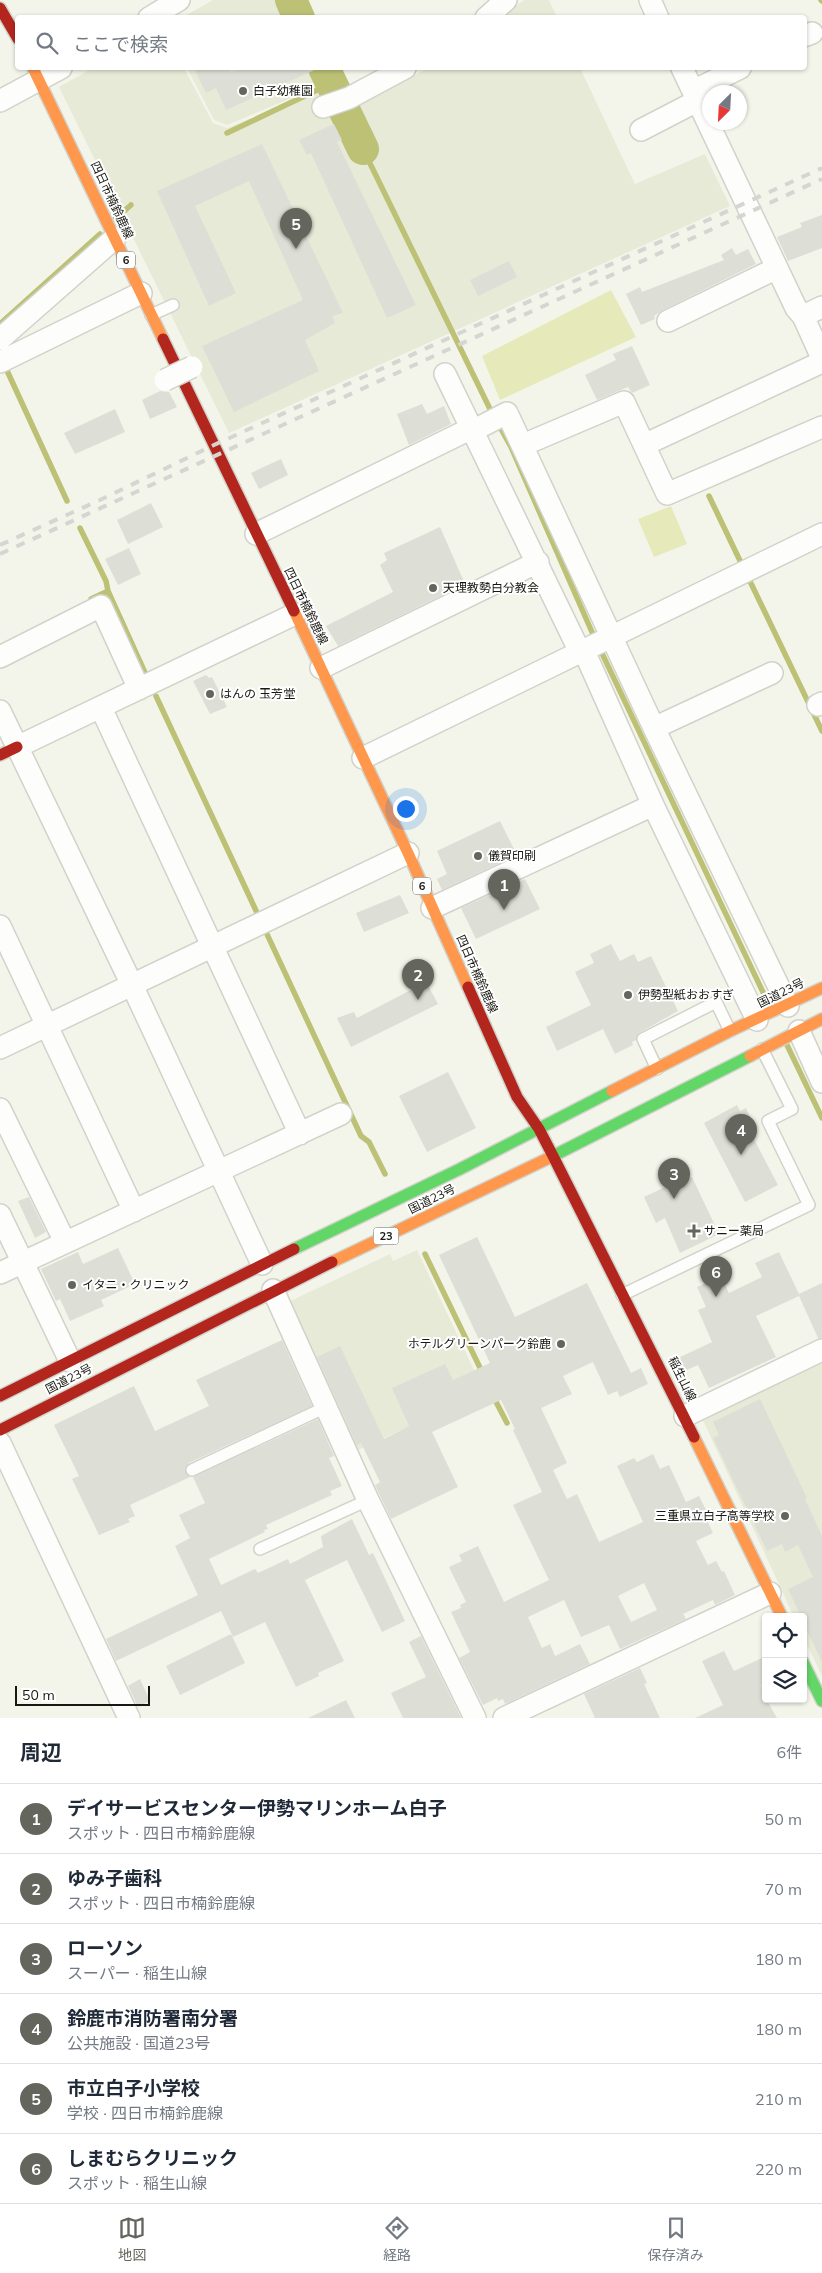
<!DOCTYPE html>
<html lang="ja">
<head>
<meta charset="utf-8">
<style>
	:root { --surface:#fff; --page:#f6f6f7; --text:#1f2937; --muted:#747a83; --line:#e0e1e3; --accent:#64655d }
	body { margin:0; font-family:Mulish,"Noto Sans JP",sans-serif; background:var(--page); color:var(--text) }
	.controls { position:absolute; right:15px; bottom:15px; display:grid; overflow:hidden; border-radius:5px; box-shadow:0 1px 4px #0004 }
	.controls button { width:45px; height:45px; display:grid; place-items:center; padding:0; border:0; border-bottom:1px solid var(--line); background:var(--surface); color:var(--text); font:25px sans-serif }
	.compass { position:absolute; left:702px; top:85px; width:45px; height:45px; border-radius:50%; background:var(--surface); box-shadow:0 1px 4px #0004; rotate:204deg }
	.scale { position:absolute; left:15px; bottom:12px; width:135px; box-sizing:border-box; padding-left:5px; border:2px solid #171811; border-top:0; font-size:14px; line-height:18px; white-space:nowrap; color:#171811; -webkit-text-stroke:4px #fff; paint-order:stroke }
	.you { position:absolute; left:405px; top:808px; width:18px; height:18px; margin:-12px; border:4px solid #fff; border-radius:50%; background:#1a73e8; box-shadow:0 0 0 8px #1a73e833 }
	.badge { display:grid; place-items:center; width:32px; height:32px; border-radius:50%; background:var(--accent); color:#fff; font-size:16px; font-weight:700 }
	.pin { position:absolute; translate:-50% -41px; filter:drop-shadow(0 1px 2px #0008) }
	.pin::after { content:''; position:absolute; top:26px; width:18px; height:15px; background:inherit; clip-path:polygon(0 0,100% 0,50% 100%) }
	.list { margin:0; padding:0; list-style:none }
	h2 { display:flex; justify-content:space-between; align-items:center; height:65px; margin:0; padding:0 20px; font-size:21px }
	h2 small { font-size:16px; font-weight:400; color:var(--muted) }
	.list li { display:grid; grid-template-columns:32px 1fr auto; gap:15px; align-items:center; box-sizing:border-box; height:70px; padding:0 20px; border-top:1px solid var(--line) }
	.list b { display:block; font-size:19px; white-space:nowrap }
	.list p { margin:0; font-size:16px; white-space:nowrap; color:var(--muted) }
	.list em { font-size:16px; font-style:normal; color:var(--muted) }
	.icon { flex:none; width:28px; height:28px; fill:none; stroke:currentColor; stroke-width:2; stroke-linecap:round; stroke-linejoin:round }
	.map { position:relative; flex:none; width:822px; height:1718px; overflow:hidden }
	.search { position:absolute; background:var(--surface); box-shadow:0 1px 4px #0004; left:15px; right:15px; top:15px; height:55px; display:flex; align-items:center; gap:12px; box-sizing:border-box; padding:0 18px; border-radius:5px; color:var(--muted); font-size:19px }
	.sheet { height:485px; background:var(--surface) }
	nav { display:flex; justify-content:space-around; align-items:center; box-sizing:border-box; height:70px; border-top:1px solid var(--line); background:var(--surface); font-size:14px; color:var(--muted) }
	nav a { display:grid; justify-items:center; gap:2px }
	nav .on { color:var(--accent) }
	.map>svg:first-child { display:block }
	.built { fill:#e8ead8 }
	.green { fill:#e6eaba }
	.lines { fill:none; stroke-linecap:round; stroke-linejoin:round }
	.stream { stroke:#bcc175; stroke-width:5.5 }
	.river { stroke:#bcc175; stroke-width:32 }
	.building { fill:#ddded5; fill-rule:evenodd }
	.lane-casing { stroke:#d1d2ca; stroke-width:14 }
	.street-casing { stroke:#d1d2ca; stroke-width:24 }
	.fast-casing { stroke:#d1d2ca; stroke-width:14 }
	.slow-casing { stroke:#d1d2ca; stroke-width:14 }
	.jam-casing { stroke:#d1d2ca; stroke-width:14 }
	.lane { stroke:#fdfefc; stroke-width:11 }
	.street { stroke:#fdfefc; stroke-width:21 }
	.fast { stroke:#63d668; stroke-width:11 }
	.slow { stroke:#ff974d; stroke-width:11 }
	.jam { stroke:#b3261e; stroke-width:11 }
	.rail { stroke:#d5d5d2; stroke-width:4; stroke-dasharray:9 9; stroke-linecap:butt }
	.street-bridge-casing { stroke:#d1d2ca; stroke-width:24; stroke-linecap:butt }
	.street-bridge { stroke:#fdfefc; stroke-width:21 }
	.poi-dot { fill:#64655d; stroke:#fff; stroke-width:2 }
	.labels { text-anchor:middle; stroke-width:4; stroke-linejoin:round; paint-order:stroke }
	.shield { fill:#fff; stroke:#5d5d58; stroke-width:1 }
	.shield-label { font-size:11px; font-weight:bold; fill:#171811 }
	.poi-label { font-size:12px; fill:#171811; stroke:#fff; text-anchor:start }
	.street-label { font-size:12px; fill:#171811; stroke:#fff }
</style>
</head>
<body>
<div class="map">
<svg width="822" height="1718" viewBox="0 0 822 1718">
	<rect width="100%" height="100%" fill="#f4f5ea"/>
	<path class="built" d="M213 0H275L283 17H183Z
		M524 0H549L557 17 501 18Z
		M93 68H184L213 123 227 128 318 91 330 116 381 94 428 68H580L635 184 705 154 730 206 229 433 59 87Z
		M187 68H308L318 87 227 125 214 120Z
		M417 1250 484 1391 356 1451 286 1303 390 1254 393 1261Z
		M822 1358V1676L803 1636V1617H794L701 1416Z"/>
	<path class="green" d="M611 290 636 337 500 400 482 356Z
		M671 506 687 544 654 557 638 519Z"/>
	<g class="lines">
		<path class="stream" d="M821 0 822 1
			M227 133 332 83
			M363 149 490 409 511 447 595 639
			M115 219 131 205
			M0 324 100 234
			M4 364 67 501
			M709 496 743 567
			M80 528 106 581 108 591 146 675
			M747 575 822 731
			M91 599 108 591
			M599 647 770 1007
			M156 696 361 1136 369 1142 385 1174
			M787 1045 822 1118
			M425 1254 483 1374
			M493 1396 507 1423"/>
		<path class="river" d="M291 0 299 18
			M324 68 363 149"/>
	</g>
	<path class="building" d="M194 68H229L231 72 242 68H319L226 110 216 88 206 93Z
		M334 124 342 140 337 142 416 305 387 318 311 153 307 155 299 140Z
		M262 144 343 313 332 316 335 323 305 340 319 371 234 412 202 346 303 300 249 181 195 206 236 293 209 306 157 191Z
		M822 215V248L788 261 777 237 802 227 800 223Z
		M732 248 736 255 748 249 756 264 663 310 654 316 655 319 641 325 626 294 640 287 642 292 724 260 721 255Z
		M509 261 517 277 478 296 470 280Z
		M632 346 650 385 632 393 628 387 597 400 585 375 616 360 613 354Z
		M160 391 169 392 177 407 150 419 142 400Z
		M422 404 427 414 444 406 451 424 409 445 397 414Z
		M115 409 125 432 75 454 64 433Z
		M281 459 288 475 259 489 251 473Z
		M151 503 163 527 128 544 117 520Z
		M440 527 465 584 338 646 326 626 393 592 380 565 387 560 384 553Z
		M129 548 141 574 118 585 105 559Z
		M206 675 209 678 212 677 227 707 210 714 193 681Z
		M500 821 517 855 442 890 437 879 447 874 437 851Z
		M525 879 540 909 476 939 461 908Z
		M400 895 409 913 364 932 356 913Z
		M611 944 620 961 634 954 638 962 651 956 678 1011 639 1033 636 1040 632 1042 633 1045 615 1054 603 1029 557 1051 546 1027 591 1005 575 972 594 963 590 954Z
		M426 982 438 1004 351 1047 337 1018 354 1012 357 1018Z
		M448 1072 476 1128 427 1152 399 1096Z
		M737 1105 740 1111 746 1108 752 1121 746 1124 778 1185 745 1202 704 1123Z
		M692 1177 719 1234 680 1253 665 1218 656 1223 644 1197 680 1180 682 1182Z
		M29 1197 46 1232 35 1238 18 1201Z
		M477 1237 515 1317 587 1283 631 1373 641 1368 648 1384 620 1397 617 1391 608 1395 593 1362 563 1376 572 1394 541 1408 567 1463 553 1470 567 1499 577 1494 599 1542 643 1522 617 1466 634 1458 637 1462 653 1454 660 1469 669 1465 686 1502 699 1496 711 1520 708 1522 713 1533 696 1541 708 1565 716 1561 722 1572 724 1571 735 1595 715 1605 713 1600 683 1614 686 1619 620 1649 609 1625 581 1637 564 1600 528 1617 542 1648 550 1644 555 1656 580 1644 590 1664 505 1704 503 1699 498 1701 497 1698 483 1705 459 1658 470 1652 451 1612 461 1608 460 1605 466 1602 449 1567 462 1561 459 1555 478 1546 504 1602 549 1580 513 1505 542 1492 513 1430 515 1429 501 1400 432 1432 458 1487 391 1519 375 1485 380 1482 361 1443 357 1445 317 1357 340 1346 384 1439 409 1426 392 1388 445 1364 453 1380 490 1363 439 1255ZM644 1583 657 1610 631 1622 618 1596Z
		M118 1248 135 1284 101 1300 104 1306 70 1321 60 1299 56 1301 41 1269 78 1252 83 1264Z
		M779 1252 799 1294 822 1283V1338H818L799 1296 756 1316 776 1357 709 1388 698 1365 682 1372 676 1359 712 1342 698 1310 706 1307 697 1287 721 1277 729 1293 762 1277 755 1263Z
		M282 1340 312 1406 189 1463 185 1470 190 1477 130 1505 135 1516 128 1519 130 1522 99 1535 72 1479 79 1476 54 1425 134 1386 155 1431 209 1406 196 1380Z
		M760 1399 807 1498 805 1499 822 1536V1662L803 1622V1617H801L788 1589 813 1577 798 1545 785 1552 782 1544 767 1551 713 1438 719 1435 713 1422Z
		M318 1419 334 1456 329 1458 342 1486 330 1491 332 1495 266 1525 268 1529 264 1530 265 1532 209 1559 221 1585 255 1569 258 1573 288 1559 290 1564 323 1547 321 1536 352 1519 369 1555 373 1553 405 1621 382 1632 347 1560 305 1580 344 1661 318 1673 319 1676 296 1687 265 1622 233 1637 221 1611 116 1661 106 1639 198 1595 175 1546 190 1538 179 1515 205 1503 193 1477Z
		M231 1634 245 1663 180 1695 166 1666Z
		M421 1636 461 1718H403L391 1693 426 1677 409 1642Z
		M724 1651 734 1671 766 1656V1683L761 1685 766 1699 777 1718H695L723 1705 702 1661Z
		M640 1668 647 1683 644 1684 660 1718H595L584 1694Z
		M140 1679 150 1701 138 1707 128 1686Z
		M346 1700 355 1718H308Z"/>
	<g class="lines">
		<defs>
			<path id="lane" d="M151 315 173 305
				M657 1069 643 1039 716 1002 730 1031
				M622 1295 809 1205 768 1121 792 1109 762 1049
				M192 1470 326 1407
				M260 1549 368 1500"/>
			<path id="street" d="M650 0 658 18
				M149 18 179 0
				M486 18 506 0
				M804 36 812 33
				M682 68 796 308 803 316 822 358
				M693 91 740 68
				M0 101 61 68
				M323 107 349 98 405 68
				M641 130 697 101
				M803 316 822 307
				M668 321 777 268
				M0 339 115 238
				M0 362 141 293
				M445 374 578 648 584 651 653 805 757 1020
				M523 445 624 402 667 494 822 427
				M644 445 822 362
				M256 534 472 428 480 427 507 413 654 728 788 1006
				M0 657 101 606 139 689
				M321 668 538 562
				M818 705 822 703
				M101 708 300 1134
				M0 711 132 985 262 1264
				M654 728 772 673
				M17 747 295 614
				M363 758 822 534
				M432 908 653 805
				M0 926 134 1211
				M799 1031 822 1082
				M0 1048 408 853
				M0 1109 65 1242
				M0 1215 70 1361
				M0 1273 341 1114
				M273 1290 368 1500 475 1718
				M685 1416 822 1350
				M0 1443 129 1718
				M504 1718 770 1593"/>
			<path id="fast" d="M551 1157 750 1056
				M294 1249 460 1169 612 1091
				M803 1662 822 1701"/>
			<path id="slow" d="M33 68 163 339
				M294 611 408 853 468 987
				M750 1056 822 1019
				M612 1091 730 1031 822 988
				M332 1262 551 1157
				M694 1437 782 1617"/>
			<path id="jam" d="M0 8 18 39
				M163 339 294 611
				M0 755 17 747
				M468 987 517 1097 539 1129 553 1156
				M553 1156 694 1437
				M0 1396 294 1249
				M0 1430 332 1262"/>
		</defs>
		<use href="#lane" class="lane-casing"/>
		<use href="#street" class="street-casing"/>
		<use href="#fast" class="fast-casing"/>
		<use href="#slow" class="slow-casing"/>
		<use href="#jam" class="jam-casing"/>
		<use href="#lane" class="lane"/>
		<use href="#street" class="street"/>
		<use href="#fast" class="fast"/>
		<use href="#slow" class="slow"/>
		<use href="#jam" class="jam"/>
		<path class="rail" d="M0 545 100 500 214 445 822 168
			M0 554 822 179"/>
		<defs>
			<path id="street-bridge" d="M165 380 192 367"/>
		</defs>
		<use href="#street-bridge" class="street-bridge-casing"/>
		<use href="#street-bridge" class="street-bridge"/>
	</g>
	<g class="poi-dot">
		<circle cx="243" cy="91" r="5"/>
		<circle cx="433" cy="588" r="5"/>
		<circle cx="210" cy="694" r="5"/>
		<circle cx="478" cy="856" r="5"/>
		<circle cx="628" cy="995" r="5"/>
		<path d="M691.5 1223.5h5v5h5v5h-5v5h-5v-5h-5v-5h5z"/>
		<circle cx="72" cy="1285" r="5"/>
		<circle cx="561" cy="1344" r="5"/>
		<circle cx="785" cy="1516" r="5"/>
	</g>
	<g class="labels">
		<g class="shield">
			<rect x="117" y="251.5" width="18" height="17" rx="4"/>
			<rect x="413" y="877.5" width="18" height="17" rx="4"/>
			<rect x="373.5" y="1227.5" width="25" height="17" rx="4"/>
		</g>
		<g class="shield-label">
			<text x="126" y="264">6</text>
			<text x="422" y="890">6</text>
			<text x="386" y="1240">23</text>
		</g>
		<g class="poi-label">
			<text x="253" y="95">白子幼稚園</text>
			<text x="443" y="592">天理教勢白分教会</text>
			<text x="220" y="698">はんの 玉芳堂</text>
			<text x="488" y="860">儀賀印刷</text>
			<text x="638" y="999">伊勢型紙おおすぎ</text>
			<text x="704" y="1235">サニー薬局</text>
			<text x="82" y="1289">イタニ・クリニック</text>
			<text x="551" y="1348" text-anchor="end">ホテルグリーンパーク鈴鹿</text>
			<text x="775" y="1520" text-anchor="end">三重県立白子高等学校</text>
		</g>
		<g class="street-label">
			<text transform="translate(112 200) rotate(65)" y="4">四日市楠鈴鹿線</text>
			<text transform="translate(306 606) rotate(64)" y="4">四日市楠鈴鹿線</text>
			<text transform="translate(477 974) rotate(66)" y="4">四日市楠鈴鹿線</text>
			<text transform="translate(781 993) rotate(-26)" y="4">国道23号</text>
			<text transform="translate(432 1199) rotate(-26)" y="4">国道23号</text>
			<text transform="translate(69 1379) rotate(-27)" y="4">国道23号</text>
			<text transform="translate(682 1379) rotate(64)" y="4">稲生山線</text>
		</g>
	</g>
</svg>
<div class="controls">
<button><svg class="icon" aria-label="locate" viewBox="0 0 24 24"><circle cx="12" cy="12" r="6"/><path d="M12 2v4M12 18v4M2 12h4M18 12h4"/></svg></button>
<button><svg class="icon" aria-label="layers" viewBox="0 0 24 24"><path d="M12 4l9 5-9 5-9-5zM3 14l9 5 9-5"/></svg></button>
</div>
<svg class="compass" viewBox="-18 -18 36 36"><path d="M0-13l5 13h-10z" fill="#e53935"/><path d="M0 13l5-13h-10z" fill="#747a83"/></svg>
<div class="scale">50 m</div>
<div class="you"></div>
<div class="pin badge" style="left:504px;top:910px">1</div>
<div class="pin badge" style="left:418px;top:1000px">2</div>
<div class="pin badge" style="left:674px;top:1199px">3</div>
<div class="pin badge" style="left:741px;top:1155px">4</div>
<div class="pin badge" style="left:296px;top:249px">5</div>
<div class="pin badge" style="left:716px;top:1297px">6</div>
<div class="search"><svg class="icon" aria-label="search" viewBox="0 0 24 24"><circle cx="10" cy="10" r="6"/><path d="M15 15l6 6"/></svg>ここで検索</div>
</div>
<section class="sheet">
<h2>周辺<small>6件</small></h2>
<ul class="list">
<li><span class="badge">1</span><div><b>デイサービスセンター伊勢マリンホーム白子</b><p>スポット · 四日市楠鈴鹿線</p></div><em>50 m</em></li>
<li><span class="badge">2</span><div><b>ゆみ子歯科</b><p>スポット · 四日市楠鈴鹿線</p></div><em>70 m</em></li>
<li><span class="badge">3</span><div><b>ローソン</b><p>スーパー · 稲生山線</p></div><em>180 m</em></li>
<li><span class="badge">4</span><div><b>鈴鹿市消防署南分署</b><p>公共施設 · 国道23号</p></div><em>180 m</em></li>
<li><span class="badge">5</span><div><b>市立白子小学校</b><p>学校 · 四日市楠鈴鹿線</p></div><em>210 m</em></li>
<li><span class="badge">6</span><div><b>しまむらクリニック</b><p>スポット · 稲生山線</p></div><em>220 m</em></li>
</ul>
</section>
<nav>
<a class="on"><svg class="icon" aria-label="map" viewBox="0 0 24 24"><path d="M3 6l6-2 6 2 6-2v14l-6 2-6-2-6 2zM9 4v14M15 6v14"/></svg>地図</a>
<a><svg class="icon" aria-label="directions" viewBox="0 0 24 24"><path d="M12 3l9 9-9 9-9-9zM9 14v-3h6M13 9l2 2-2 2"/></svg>経路</a>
<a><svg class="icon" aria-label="saved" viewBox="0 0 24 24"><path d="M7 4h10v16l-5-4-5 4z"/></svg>保存済み</a>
</nav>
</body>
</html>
